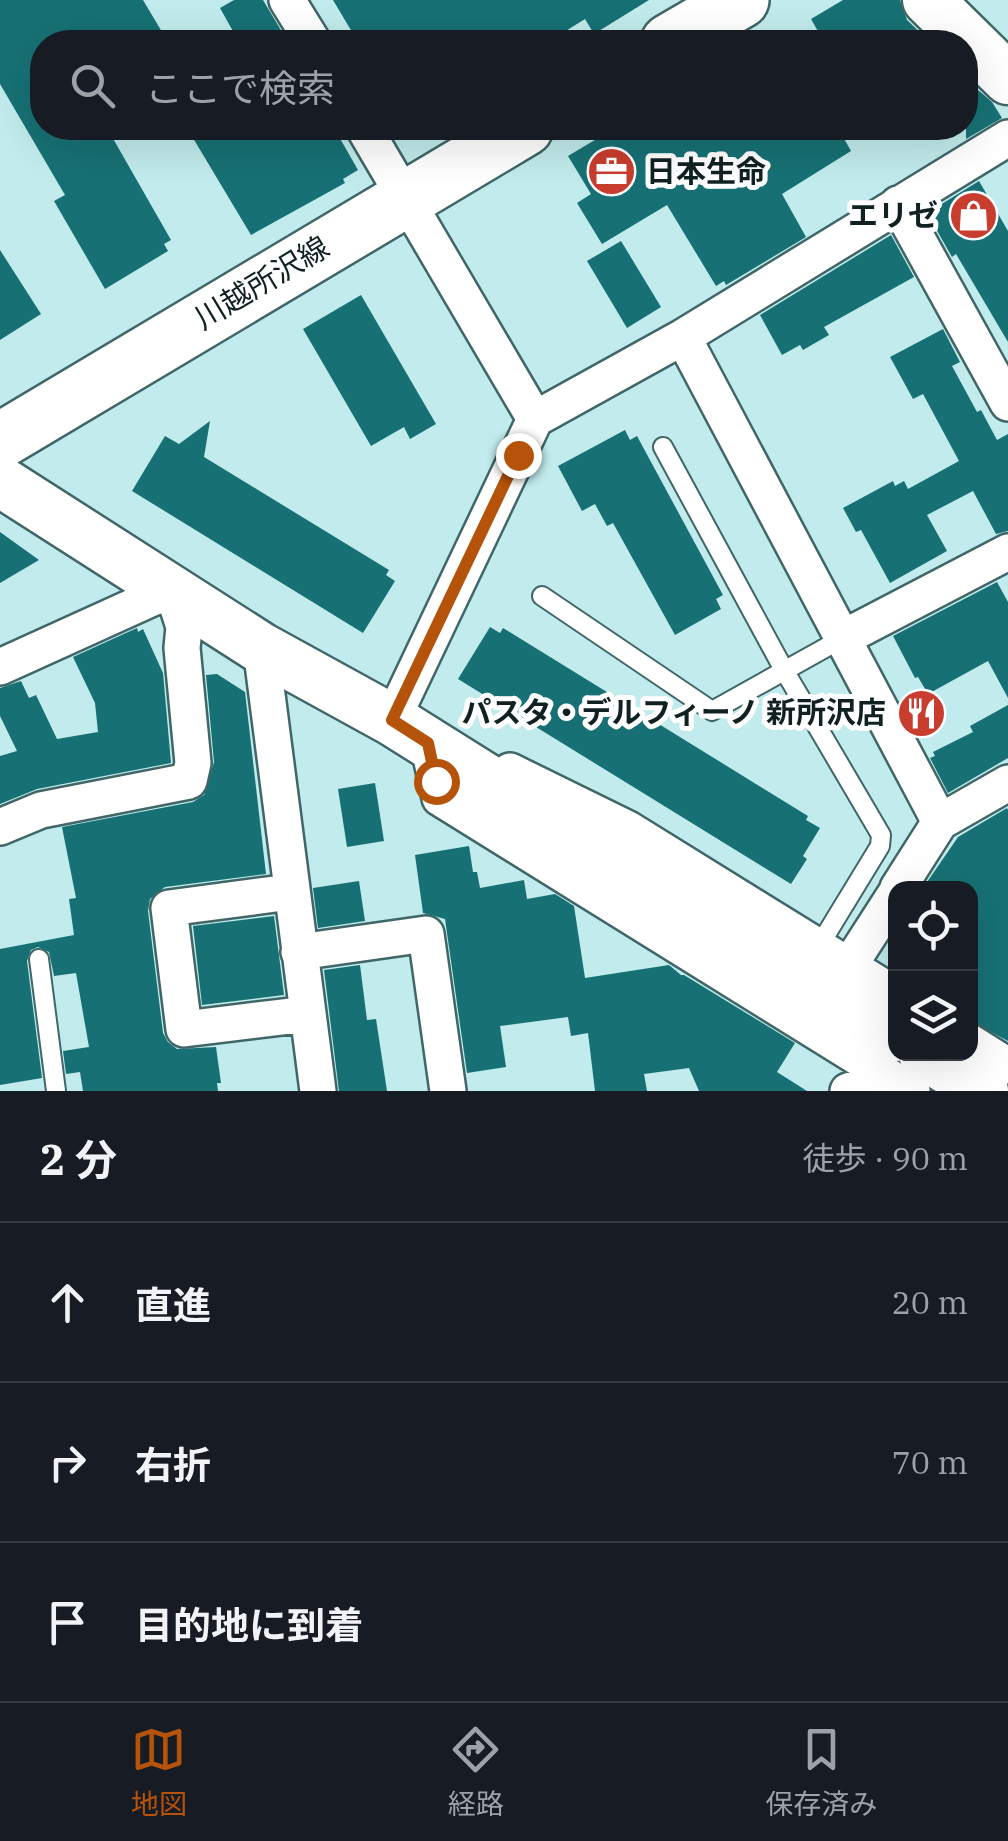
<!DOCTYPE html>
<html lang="ja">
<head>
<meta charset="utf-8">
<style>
	:root { --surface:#171b24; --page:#242831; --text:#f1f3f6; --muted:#9ea1a6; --line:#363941; --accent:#b45309 }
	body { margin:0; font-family:"IBM Plex Serif","Noto Sans JP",serif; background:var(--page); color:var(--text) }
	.controls { position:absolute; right:30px; bottom:30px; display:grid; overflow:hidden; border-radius:20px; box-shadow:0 10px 40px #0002 }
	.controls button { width:90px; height:90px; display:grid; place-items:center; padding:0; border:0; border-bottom:2px solid var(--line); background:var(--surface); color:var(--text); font:50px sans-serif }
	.stop { position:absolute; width:30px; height:30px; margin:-22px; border:8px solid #b45309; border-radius:50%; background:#fff }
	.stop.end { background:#b45309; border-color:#fff; box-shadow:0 2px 10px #0008 }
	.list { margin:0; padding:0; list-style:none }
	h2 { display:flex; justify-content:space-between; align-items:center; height:130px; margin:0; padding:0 40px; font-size:42px }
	h2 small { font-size:32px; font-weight:400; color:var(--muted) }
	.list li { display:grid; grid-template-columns:65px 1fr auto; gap:30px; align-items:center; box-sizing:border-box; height:160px; padding:0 40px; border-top:2px solid var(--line) }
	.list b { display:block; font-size:38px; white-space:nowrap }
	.list em { font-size:32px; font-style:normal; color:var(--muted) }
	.icon { flex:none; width:55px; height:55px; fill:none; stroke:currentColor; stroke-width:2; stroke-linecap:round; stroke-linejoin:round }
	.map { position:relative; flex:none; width:1008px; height:1091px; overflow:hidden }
	.search { position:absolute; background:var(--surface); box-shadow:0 10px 40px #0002; left:30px; right:30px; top:30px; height:110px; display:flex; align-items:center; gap:25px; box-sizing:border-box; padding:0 35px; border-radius:40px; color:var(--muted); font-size:38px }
	.sheet { height:610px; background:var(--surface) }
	nav { display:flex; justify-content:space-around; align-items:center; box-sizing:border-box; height:140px; border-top:2px solid var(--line); background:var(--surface); font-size:28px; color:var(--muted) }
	nav a { display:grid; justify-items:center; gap:5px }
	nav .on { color:var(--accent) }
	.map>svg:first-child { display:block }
	.building { fill:#177174 }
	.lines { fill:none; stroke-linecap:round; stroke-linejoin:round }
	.lane-casing { stroke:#406667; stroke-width:22 }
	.street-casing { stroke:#406667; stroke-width:40 }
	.secondary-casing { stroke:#406667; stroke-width:55 }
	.primary-casing { stroke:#406667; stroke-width:60 }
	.lane { stroke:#fff; stroke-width:18 }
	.street { stroke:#fff; stroke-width:35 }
	.secondary { stroke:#fff; stroke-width:50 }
	.primary { stroke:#fff; stroke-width:55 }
	.route { stroke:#b45309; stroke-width:12 }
	.labels { text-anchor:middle; stroke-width:10; stroke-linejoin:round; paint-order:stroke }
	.poi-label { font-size:30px; font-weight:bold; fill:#112121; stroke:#fff; text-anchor:end }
	.street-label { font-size:30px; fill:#112121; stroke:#fff }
</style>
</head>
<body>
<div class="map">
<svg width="1008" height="1091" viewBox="0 0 1008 1091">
	<rect width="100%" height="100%" fill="#c1ebec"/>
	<path class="building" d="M0 0H143L168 42H42V128H107L171 240 164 244 168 251 105 289 54 201 65 195 0 84Z
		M234 0H263L288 42H239L220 8Z
		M333 0H649L594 34 585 19 548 42H358Z
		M843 0H900L907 20 930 42H824L811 19Z
		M977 89 992 102 1002 118 966 139V96Z
		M187 128H334L358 170 343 179 345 183 251 235Z
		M615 128H838L851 151 782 194 806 237 726 285 724 281 716 286 667 205 602 244 577 203 591 194 568 156Z
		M979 181 1008 231V342L956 254 952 257 927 213Z
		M891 235 914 277 824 327 829 335 803 350 800 345 782 355 760 315Z
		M621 241 661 307 627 328 587 261Z
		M0 250 41 314 0 340Z
		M361 295 436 424 410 439 404 427 371 446 303 329Z
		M943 329 960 362 952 366 977 412 981 410 997 440 1008 434V531L996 534 973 491 927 515 947 551 890 583 861 530 856 532 843 508 893 481 895 486 904 481 908 489 959 461 923 394 913 399 890 357Z
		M210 421 204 457 389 570 386 575 395 581 363 633 132 491 165 436 179 444Z
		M625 430 630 440 637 436 723 595 716 599 721 609 675 635 613 523 607 526 595 504 582 511 558 466Z
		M0 532 39 560 0 583Z
		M997 582 1008 602V698L988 661 928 694 918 677 915 678 893 636Z
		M490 627 500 633 503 628 808 816 806 820 820 828 803 856 807 859 791 884 458 679Z
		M137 628 138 632 143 629 163 673 171 763 37 789 0 804V756L17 751 0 716V688L21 681 29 698 36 695 57 739 98 732 95 703 73 657Z
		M217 674 245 692 266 874 165 887 150 899 148 911 163 1033 168 1042 177 1049 216 1047 221 1083H217L218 1091H83L80 1072 66 1074 63 1051 89 1047 76 973 54 976 49 952 38 947 31 950 27 961 42 1078 0 1085V949L74 935 69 899 76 898 62 827 193 802 204 795 214 762 206 675Z
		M1008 705V758L948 793 930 758 935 756 933 752 973 732 970 726Z
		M375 783 384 841 347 847 338 789Z
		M1007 808 1008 810V1041L970 1021V888H923L958 837Z
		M469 846 473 872H477L480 888 524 880 527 899 555 894 574 906 585 978 669 965 681 975H684L795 1043 777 1072 807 1091H699L689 1068 644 1074 647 1091H595L588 1033 571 1036 568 1017 500 1026 506 1067 467 1073 445 919 423 913 415 855Z
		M359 881 365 921 318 928 313 888Z
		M274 916 284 995 202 1005 193 926Z
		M360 965 367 1020 376 1019 387 1091H339L324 970Z"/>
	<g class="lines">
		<defs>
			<path id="lane" d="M663 447 784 670 881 835 880 846 819 946
				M542 596 712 711 843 638
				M39 959 56 1091"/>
			<path id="street" d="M287 0 313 42
				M364 128 535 419
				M898 204 1008 403
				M683 337 940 822
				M843 638 1008 552
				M261 648 318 1091
				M0 667 172 589 184 627 182 648 193 763 189 781 41 810 0 827
				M392 720 535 419 683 337 1008 138
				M428 743 440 798 912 1091
				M510 771 628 829 896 995
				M898 888 940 822 1008 783
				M290 892 169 908 184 1029 307 1014
				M299 952 426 934 448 1091
				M849 966 896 893
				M970 1042 1008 1066
				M848 1091 887 1076"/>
			<path id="secondary" d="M928 0 1008 79
				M0 481 261 648 392 720 896 1036
				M924 1054 983 1091"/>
			<path id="primary" d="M669 42 741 0
				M0 441 525 128"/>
		</defs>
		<use href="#lane" class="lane-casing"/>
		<use href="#street" class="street-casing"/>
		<use href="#secondary" class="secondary-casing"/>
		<use href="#primary" class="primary-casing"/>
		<use href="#lane" class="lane"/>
		<use href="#street" class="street"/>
		<use href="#secondary" class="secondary"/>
		<use href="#primary" class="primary"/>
	</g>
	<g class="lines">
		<path class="route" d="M436 781 428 743 392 720 518 455"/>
	</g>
	<defs>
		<symbol id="office-disc" viewBox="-11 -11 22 22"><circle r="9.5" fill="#c93d2e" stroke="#fff"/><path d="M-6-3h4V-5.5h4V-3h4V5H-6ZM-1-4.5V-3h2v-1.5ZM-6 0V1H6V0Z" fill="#fff"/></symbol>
		<symbol id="shop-disc" viewBox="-11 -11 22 22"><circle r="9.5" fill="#c93d2e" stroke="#fff"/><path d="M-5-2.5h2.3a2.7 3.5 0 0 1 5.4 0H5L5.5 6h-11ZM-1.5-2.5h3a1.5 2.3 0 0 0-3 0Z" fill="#fff"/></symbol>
		<symbol id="restaurant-disc" viewBox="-11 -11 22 22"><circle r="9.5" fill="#c93d2e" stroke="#fff"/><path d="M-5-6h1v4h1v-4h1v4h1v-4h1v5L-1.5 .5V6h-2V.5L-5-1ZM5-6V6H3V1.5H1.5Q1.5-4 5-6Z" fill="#fff"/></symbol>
	</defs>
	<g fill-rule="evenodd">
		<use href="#office-disc" x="584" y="144" width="55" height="55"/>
		<use href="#shop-disc" x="946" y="188" width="55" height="55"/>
		<use href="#restaurant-disc" x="894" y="686" width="55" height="55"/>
	</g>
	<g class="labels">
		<g class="poi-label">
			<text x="646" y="182" text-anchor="start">日本生命</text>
			<text x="938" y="226">エリゼ</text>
			<text x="886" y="723">パスタ・デルフィーノ 新所沢店</text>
		</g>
		<g class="street-label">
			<text transform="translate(262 283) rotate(-31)" y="10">川越所沢線</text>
		</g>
	</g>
</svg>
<div class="controls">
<button><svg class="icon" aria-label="locate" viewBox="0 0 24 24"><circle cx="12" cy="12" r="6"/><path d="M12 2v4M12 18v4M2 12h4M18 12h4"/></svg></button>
<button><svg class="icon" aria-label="layers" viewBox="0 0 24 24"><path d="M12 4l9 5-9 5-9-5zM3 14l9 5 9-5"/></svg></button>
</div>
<div class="stop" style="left:436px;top:781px"></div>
<div class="stop end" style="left:518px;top:455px"></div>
<div class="search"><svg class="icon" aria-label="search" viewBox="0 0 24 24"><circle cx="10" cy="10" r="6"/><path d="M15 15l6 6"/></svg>ここで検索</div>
</div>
<section class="sheet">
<h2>2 分<small>徒歩 · 90 m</small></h2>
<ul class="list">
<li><svg class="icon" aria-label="ahead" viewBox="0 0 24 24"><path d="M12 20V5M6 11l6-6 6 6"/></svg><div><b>直進</b></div><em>20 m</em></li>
<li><svg class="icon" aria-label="right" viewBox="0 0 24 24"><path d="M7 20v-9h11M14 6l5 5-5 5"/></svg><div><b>右折</b></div><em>70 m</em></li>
<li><svg class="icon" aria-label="arrive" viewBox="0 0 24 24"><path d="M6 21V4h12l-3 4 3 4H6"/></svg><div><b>目的地に到着</b></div></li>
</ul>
</section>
<nav>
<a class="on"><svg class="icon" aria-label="map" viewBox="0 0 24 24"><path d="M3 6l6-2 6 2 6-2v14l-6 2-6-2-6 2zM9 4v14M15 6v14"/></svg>地図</a>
<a><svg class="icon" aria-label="directions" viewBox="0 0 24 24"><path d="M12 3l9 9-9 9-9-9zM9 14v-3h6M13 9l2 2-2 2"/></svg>経路</a>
<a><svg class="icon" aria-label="saved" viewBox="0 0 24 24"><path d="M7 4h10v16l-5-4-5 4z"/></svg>保存済み</a>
</nav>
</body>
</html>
